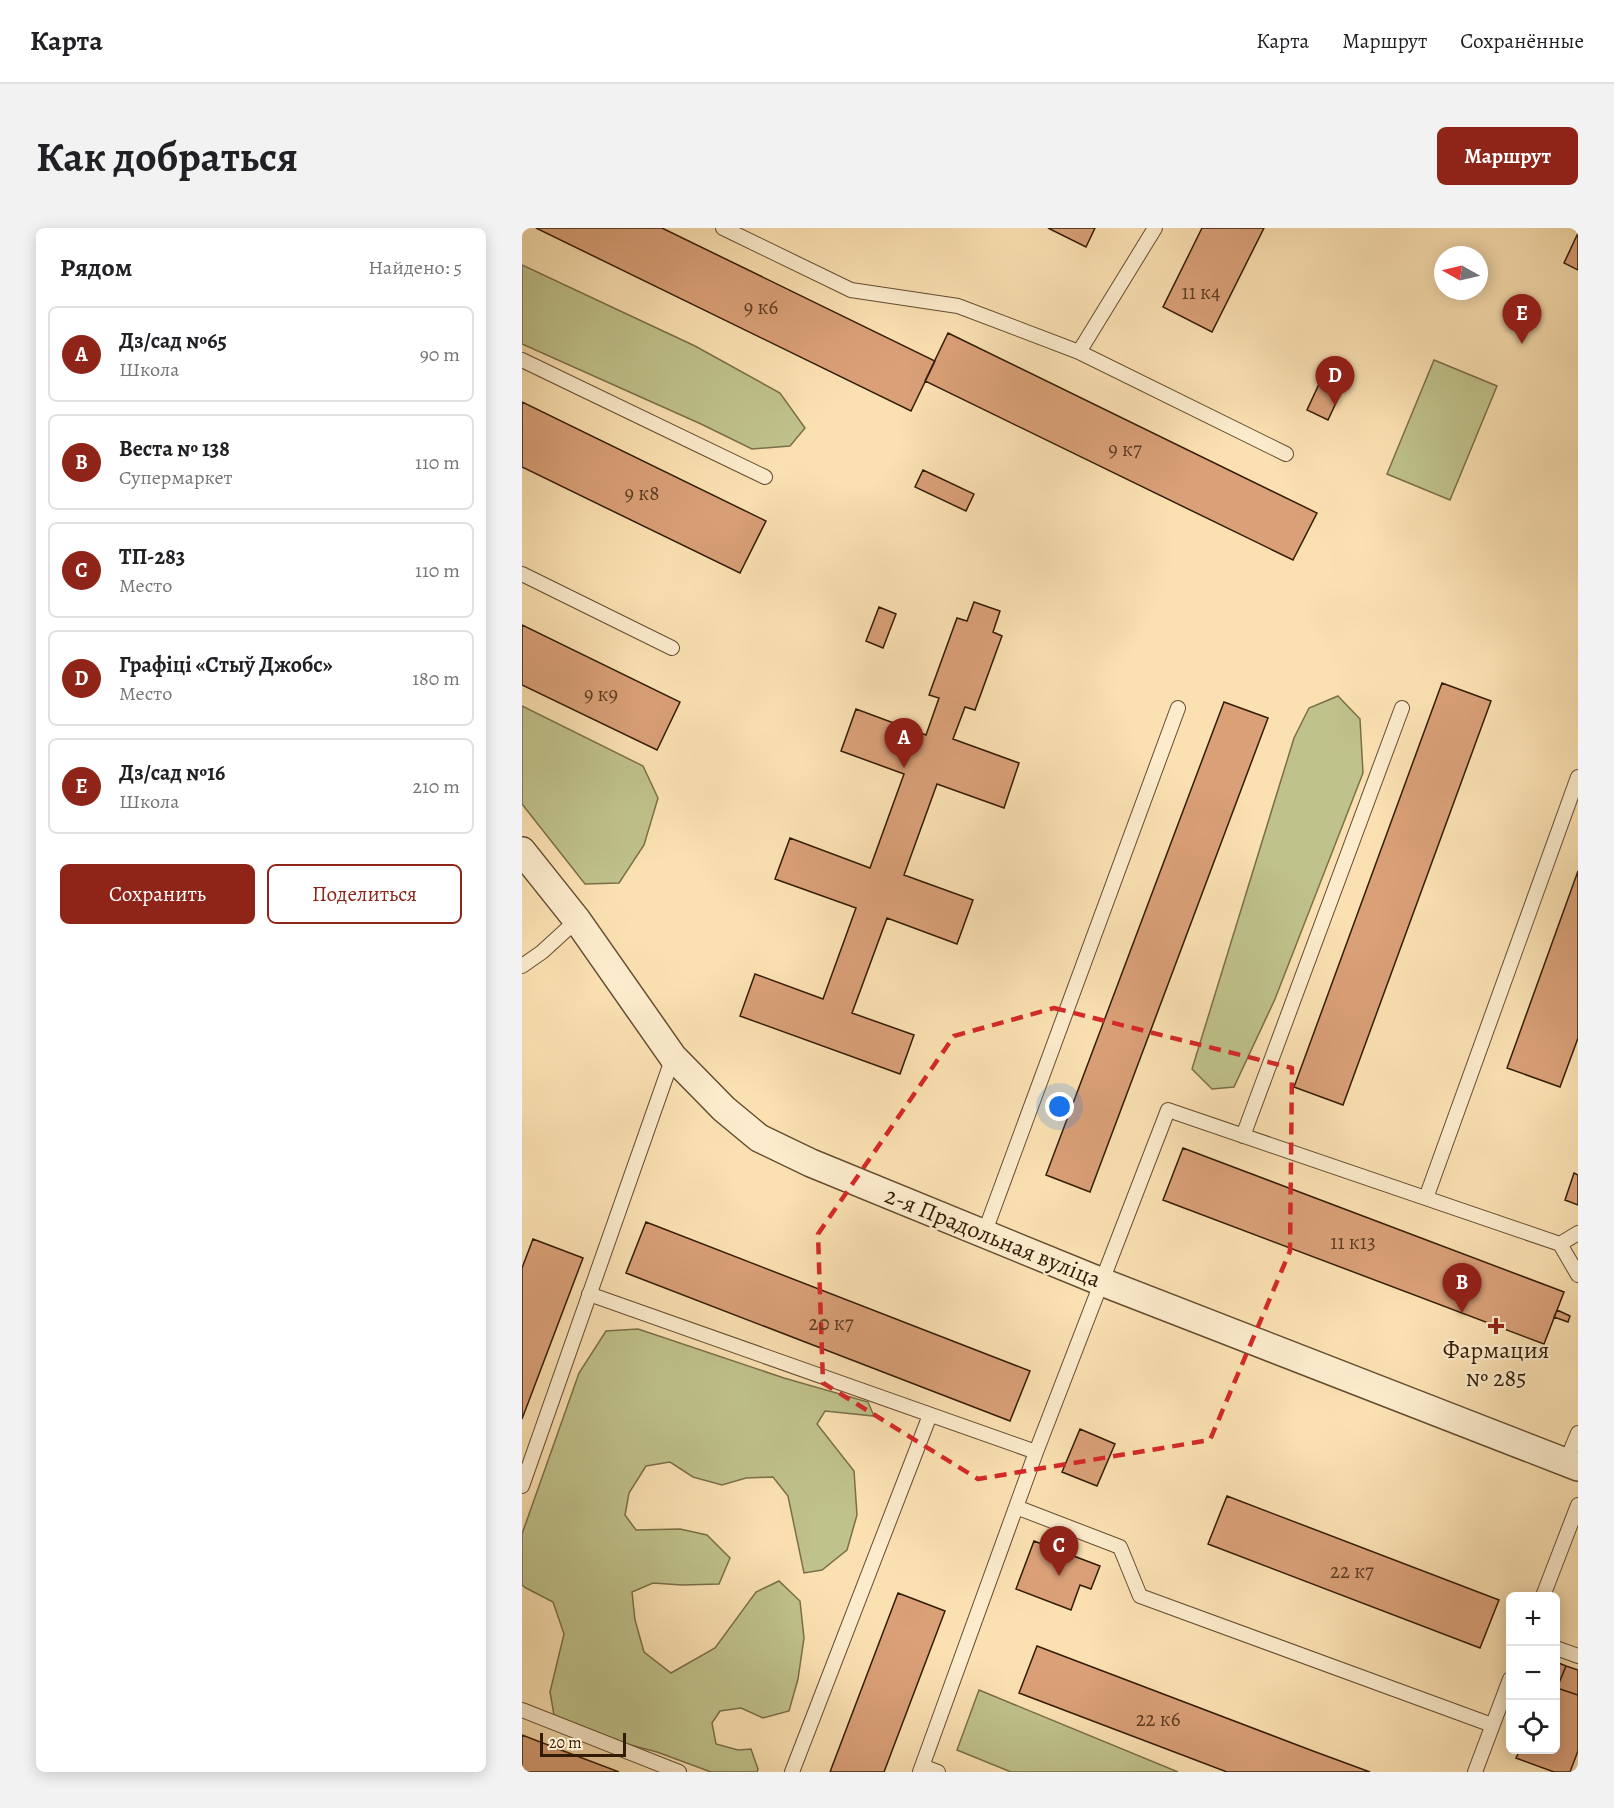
<!DOCTYPE html>
<html lang="ru">
<head>
<meta charset="utf-8">
<style>
	:root { --surface:#fff; --page:#f2f2f2; --text:#202124; --muted:#757577; --line:#e0e0e0; --accent:#8f2418 }
	body { margin:0; font-family:Alegreya,serif; background:var(--page); color:var(--text) }
	.controls { position:absolute; right:18px; bottom:18px; display:grid; overflow:hidden; border-radius:9px; box-shadow:0 3px 15px #0003 }
	.controls button { width:54px; height:54px; display:grid; place-items:center; padding:0; border:0; border-bottom:2px solid var(--line); background:var(--surface); color:var(--text); font:30px sans-serif }
	.compass { position:absolute; left:912px; top:18px; width:54px; height:54px; border-radius:50%; background:var(--surface); box-shadow:0 3px 15px #0003; rotate:278deg }
	.scale { position:absolute; left:18px; bottom:15px; width:86px; box-sizing:border-box; padding-left:6px; border:3px solid #331c05; border-top:0; font-size:16px; line-height:21px; white-space:nowrap; color:#331c05; -webkit-text-stroke:4px #fceccd; paint-order:stroke }
	.you { position:absolute; left:538px; top:879px; width:21px; height:21px; margin:-15px; border:4px solid #fff; border-radius:50%; background:#1a73e8; box-shadow:0 0 0 9px #1a73e833 }
	.badge { display:grid; place-items:center; width:39px; height:39px; border-radius:50%; background:var(--accent); color:#fff; font-size:20px; font-weight:700 }
	.pin { position:absolute; translate:-50% -50px; filter:drop-shadow(0 2px 3px #0008) }
	.pin::after { content:''; position:absolute; top:32px; width:21px; height:18px; background:inherit; clip-path:polygon(0 0,100% 0,50% 100%) }
	.list { margin:0; padding:0; list-style:none }
	h2 { display:flex; justify-content:space-between; align-items:center; height:78px; margin:0; padding:0 24px; font-size:26px }
	h2 small { font-size:20px; font-weight:400; color:var(--muted) }
	.list li { display:grid; grid-template-columns:39px 1fr auto; gap:18px; align-items:center; box-sizing:border-box; height:96px; margin:0 12px 12px; padding:0 12px; border:2px solid var(--line); border-radius:9px }
	.list b { display:block; font-size:22px; white-space:nowrap }
	.list p { margin:0; font-size:20px; white-space:nowrap; color:var(--muted) }
	.list em { font-size:20px; font-style:normal; color:var(--muted) }
	.actions { display:flex; gap:12px; padding:18px 24px }
	.actions a { flex:1; padding:14px 0; border:2px solid var(--accent); border-radius:9px; text-align:center; font-size:21px; color:var(--accent) }
	.actions .main { background:var(--accent); color:#fff }
	.icon { flex:none; width:33px; height:33px; fill:none; stroke:currentColor; stroke-width:2; stroke-linecap:round; stroke-linejoin:round }
	.map { position:relative; flex:none; width:1056px; height:1544px; overflow:hidden; border-radius:9px }
	header { display:flex; align-items:center; gap:36px; box-sizing:border-box; height:84px; padding:0 30px; background:var(--surface); border-bottom:2px solid var(--line) }
	header strong { font-size:28px }
	nav { display:flex; gap:33px; margin-inline-start:auto; font-size:21px }
	.intro { display:flex; align-items:center; justify-content:space-between; box-sizing:border-box; height:144px; padding:0 36px }
	h1 { margin:0; font-size:42px }
	.button { padding:15px 27px; border-radius:9px; background:var(--accent); color:#fff; font-size:21px; font-weight:700 }
	main { display:flex; gap:36px; padding:0 36px }
	aside { flex:1; background:var(--surface); border-radius:9px; box-shadow:0 3px 15px #0003 }
	.map>svg:first-child { display:block }
	.green { fill:#c0c28b; stroke:#7a6f48; stroke-width:1.5 }
	.building { fill:#daa078; stroke:#331c05; stroke-width:1.5 }
	.lines { fill:none; stroke-linecap:round; stroke-linejoin:round }
	.service-casing { stroke:#654d30; stroke-width:16 }
	.minor-casing { stroke:#654d30; stroke-width:30 }
	.service { stroke:#fceccd; stroke-width:14 }
	.minor { stroke:#fceccd; stroke-width:27 }
	.marked { fill:none; stroke:#d62828; stroke-width:4.5; stroke-dasharray:12 8; stroke-linejoin:round }
	.poi-dot { fill:#8f2418; stroke:#fceccd; stroke-width:2 }
	.labels { text-anchor:middle; stroke-width:4.5; stroke-linejoin:round; paint-order:stroke }
	.number-label { font-size:21px; fill:#5d3d22 }
	.street-label { font-size:24px; fill:#331c05; stroke:#fceccd }
	.poi-label { font-size:24px; fill:#331c05; stroke:#fceccd }
</style>
</head>
<body>
<header>
<strong>Карта</strong>
<nav><a>Карта</a><a>Маршрут</a><a>Сохранённые</a></nav>
</header>
<div class="intro"><h1>Как добраться</h1><a class="button">Маршрут</a></div>
<main>
<aside>
<h2>Рядом<small>Найдено: 5</small></h2>
<ul class="list">
<li><span class="badge">A</span><div><b>Дз/сад №65</b><p>Школа</p></div><em>90 m</em></li>
<li><span class="badge">B</span><div><b>Веста № 138</b><p>Супермаркет</p></div><em>110 m</em></li>
<li><span class="badge">C</span><div><b>ТП-283</b><p>Место</p></div><em>110 m</em></li>
<li><span class="badge">D</span><div><b>Графіці «Стыў Джобс»</b><p>Место</p></div><em>180 m</em></li>
<li><span class="badge">E</span><div><b>Дз/сад №16</b><p>Школа</p></div><em>210 m</em></li>
</ul>
<div class="actions"><a class="main">Сохранить</a><a>Поделиться</a></div>
</aside>
<div class="map">
<svg width="1056" height="1544" viewBox="0 0 1056 1544">
	<rect width="100%" height="100%" fill="#fbe1b2"/>
	<filter id="stains"><feTurbulence type="fractalNoise" baseFrequency=".00333" numOctaves="4"/><feColorMatrix values="0 0 0 0 .2 0 0 0 0 .09 0 0 0 0 .02 0 0 0 .5 -.17"/></filter>
	<radialGradient id="worn" r=".72"><stop offset=".6" stop-color="#630" stop-opacity="0"/><stop offset="1" stop-color="#630" stop-opacity=".3"/></radialGradient>
	<path class="green" d="M0 37 173 118 258 165 283 200 268 218 230 221 179 196 0 116Z
		M912 132 975 158 928 272 865 246Z
		M816 468 838 491 841 545 753 771 712 859 690 861 670 841 772 510 787 480Z
		M0 478 121 538 136 570 122 617 97 655 63 656 0 576Z
		M116 1101 262 1150 346 1174 352 1188 303 1183 295 1196 332 1243 335 1287 325 1322 300 1342 282 1345 266 1268 251 1249 224 1250 200 1257 171 1249 148 1234 124 1238 107 1265 103 1287 114 1302 158 1301 185 1307 208 1330 197 1356 160 1357 131 1355 110 1364 113 1392 122 1424 149 1445 193 1420 234 1364 257 1353 278 1373 282 1410 276 1451 267 1483 241 1490 219 1480 198 1483 190 1495 194 1516 216 1522 229 1521 236 1541 235 1544H189L135 1524 82 1510 32 1487 28 1464 42 1406 31 1374 4 1360 0 1357V1306L57 1145 84 1103Z
		M457 1462 656 1544H489L435 1522Z"/>
	<path class="building" d="M14 0H140L413 133 389 183Z
		M526 0H573L564 19Z
		M680 0H742L690 104 641 79Z
		M1056 5V42L1042 35Z
		M426 105 795 285 771 332 403 153Z
		M798 154 819 164 806 192 785 182Z
		M0 174 244 293 218 345 0 239Z
		M401 242 452 266 444 283 393 259Z
		M452 374 478 383 471 404 480 408 453 482 443 479 431 511 497 535 482 580 415 556 382 647 451 672 435 716 365 690 330 785 392 807 378 846 218 788 233 746 301 771 334 680 253 651 268 610 348 640 382 546 319 523 334 481 404 507 417 470 407 467 435 390 445 393Z
		M357 379 374 386 361 420 344 413Z
		M0 397 158 474 135 522 0 457Z
		M920 455 969 473 821 877 772 859Z
		M702 474 746 490 568 964 524 947Z
		M1056 643V810L1038 859 985 840Z
		M661 920 1042 1064 1022 1116 641 972Z
		M1052 945 1056 947V977L1043 972Z
		M124 994 508 1143 488 1193 104 1045Z
		M11 1011 61 1030 0 1191V1040Z
		M1035 1082 1048 1088 1046 1094 1032 1089Z
		M558 1201 593 1216 575 1258 540 1244Z
		M705 1268 977 1372 958 1420 686 1316Z
		M512 1313 578 1338 569 1361 558 1357 549 1382 494 1361Z
		M376 1365 423 1383 362 1544H308Z
		M515 1418 791 1523 848 1544H705L497 1465Z
		M1034 1434 1044 1438 1035 1460 1056 1467V1523L1048 1544H1032L994 1530 998 1522H1034Z
		M1044 1438 1056 1442V1467L1035 1460Z
		M0 1507 39 1522 97 1544H0Z"/>
	<g class="lines">
		<defs>
			<path id="service" d="M201 0 329 62 436 78 557 124
				M633 0 557 124 764 226
				M0 132 243 249
				M0 346 150 420
				M0 738 20 724 55 692
				M721 908 880 480
				M904 970 1056 549
				M462 1006 656 480
				M1038 1016 1056 1005
				M67 1066 514 1224
				M1044 1234 1056 1205
				M0 1258 151 829
				M494 1279 598 1319 618 1368 970 1497
				M1021 1368 1056 1277
				M1034 1420 1056 1428
				M0 1482 157 1544
				M400 1538 416 1544
				M270 1544 408 1187
				M398 1544 514 1224 646 882 1038 1016 1056 1047
				M953 1544 988 1451"/>
			<path id="minor" d="M0 623 55 692 151 829 202 881 237 910 289 935 580 1054 1056 1239"/>
		</defs>
		<use href="#service" class="service-casing"/>
		<use href="#minor" class="minor-casing"/>
		<use href="#service" class="service"/>
		<use href="#minor" class="minor"/>
	</g>
	<path class="marked" d="M532 780 770 840 768 1023 688 1212 456 1251 301 1155 296 1006 432 808Z"/>
	<path class="poi-dot" d="M971 1089h6v6h6v6h-6v6h-6v-6h-6v-6h6z"/>
	<g class="labels">
		<g class="number-label">
			<text x="679" y="71">11 к4</text>
			<text x="239" y="86">9 к6</text>
			<text x="603" y="228">9 к7</text>
			<text x="120" y="272">9 к8</text>
			<text x="79" y="473">9 к9</text>
			<text x="831" y="1021">11 к13</text>
			<text x="309" y="1102">20 к7</text>
			<text x="830" y="1350">22 к7</text>
			<text x="636" y="1498">22 к6</text>
		</g>
		<g class="street-label">
			<text transform="translate(471 1009) rotate(22)" y="8">2-я Прадольная вуліца</text>
		</g>
		<g class="poi-label">
			<text x="974" y="1130">Фармация<tspan x="974" dy="28">№ 285</tspan></text>
		</g>
	</g>
	<rect width="100%" height="100%" filter="url(#stains)"/>
	<rect width="100%" height="100%" fill="url(#worn)"/>
</svg>
<div class="controls">
<button>+</button>
<button>−</button>
<button><svg class="icon" aria-label="locate" viewBox="0 0 24 24"><circle cx="12" cy="12" r="6"/><path d="M12 2v4M12 18v4M2 12h4M18 12h4"/></svg></button>
</div>
<svg class="compass" viewBox="-18 -18 36 36"><path d="M0-13l5 13h-10z" fill="#e53935"/><path d="M0 13l5-13h-10z" fill="#757577"/></svg>
<div class="scale">20 m</div>
<div class="you"></div>
<div class="pin badge" style="left:382px;top:540px">A</div>
<div class="pin badge" style="left:940px;top:1085px">B</div>
<div class="pin badge" style="left:537px;top:1348px">C</div>
<div class="pin badge" style="left:813px;top:178px">D</div>
<div class="pin badge" style="left:1000px;top:116px">E</div>
</div>
</main>
</body>
</html>
